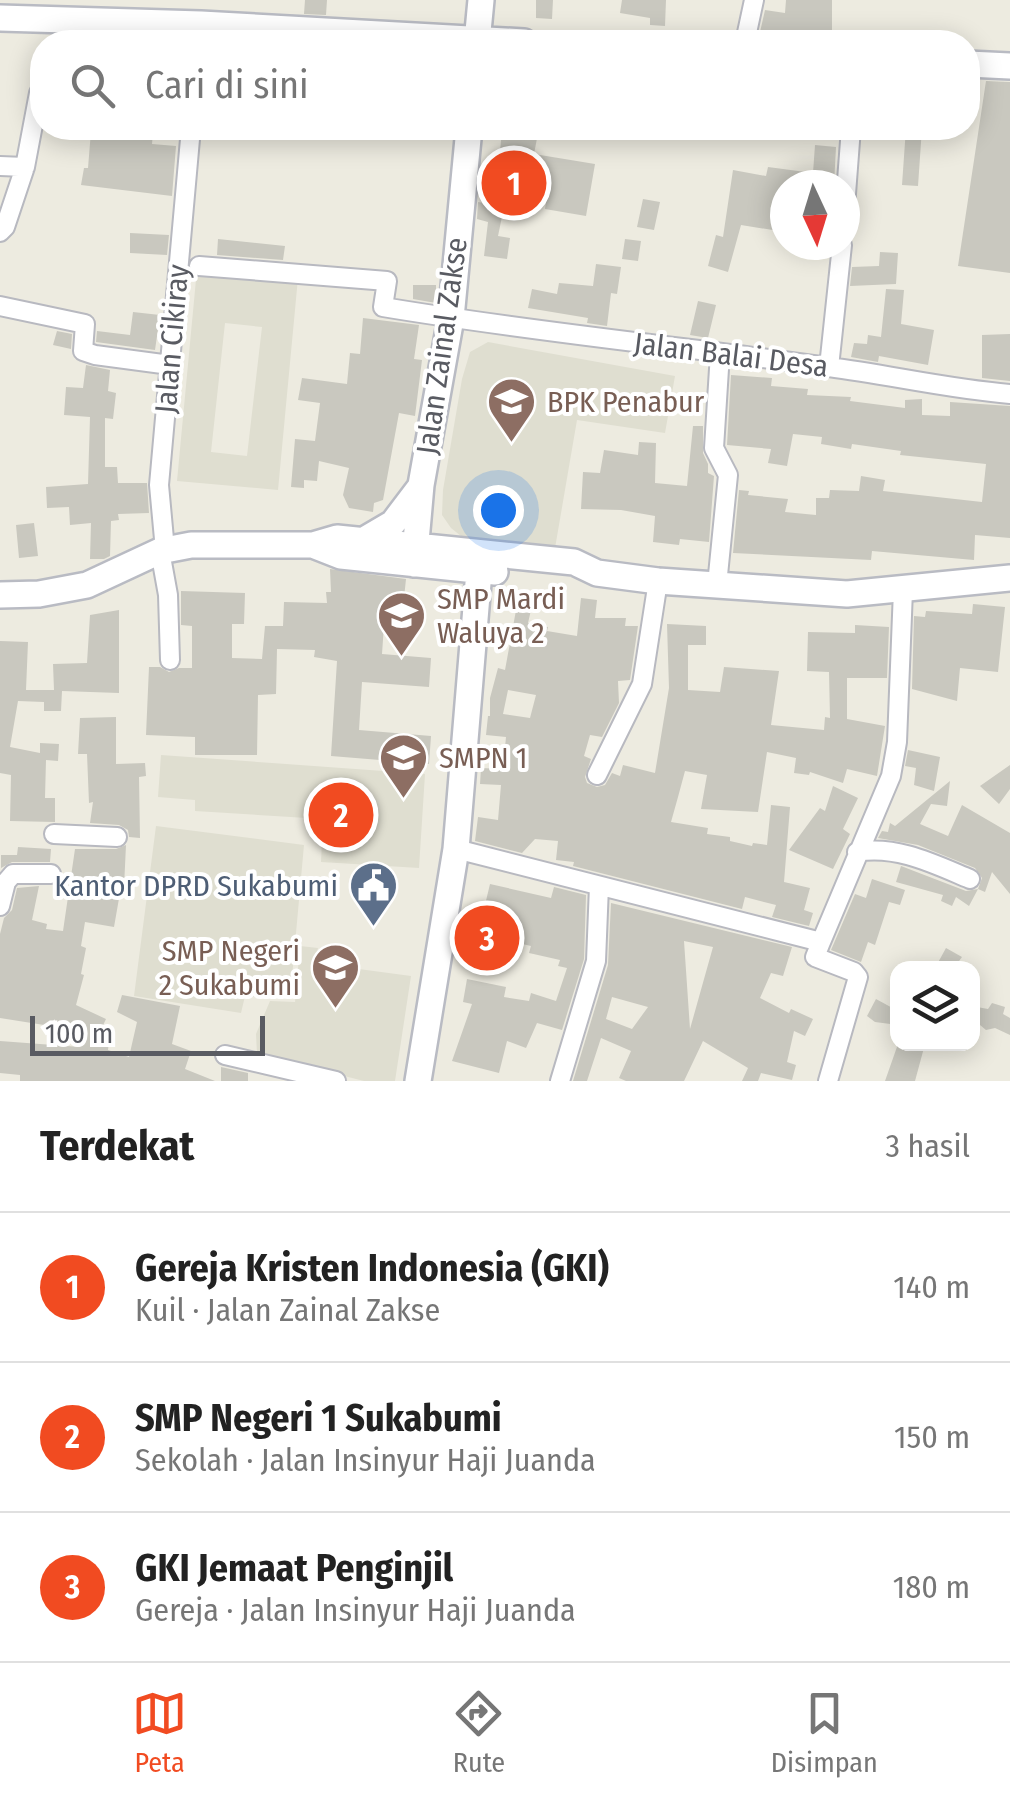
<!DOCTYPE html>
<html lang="id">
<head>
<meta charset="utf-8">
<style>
	:root { --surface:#fff; --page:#f2f2f2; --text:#222; --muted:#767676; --line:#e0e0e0; --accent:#f14b21 }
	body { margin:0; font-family:"Fira Sans Condensed",sans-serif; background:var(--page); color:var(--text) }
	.controls { position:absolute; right:30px; bottom:30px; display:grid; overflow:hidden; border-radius:20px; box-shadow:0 5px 25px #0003 }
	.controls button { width:90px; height:90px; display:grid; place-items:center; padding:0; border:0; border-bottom:2px solid var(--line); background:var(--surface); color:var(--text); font:50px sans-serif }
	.compass { position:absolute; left:770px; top:170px; width:90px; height:90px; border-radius:50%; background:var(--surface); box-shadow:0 5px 25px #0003; rotate:176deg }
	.scale { position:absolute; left:30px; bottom:25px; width:235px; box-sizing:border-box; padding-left:10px; border:5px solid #595b62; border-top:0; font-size:28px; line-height:35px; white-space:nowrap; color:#595b62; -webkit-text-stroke:8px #fff; paint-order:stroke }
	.you { position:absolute; left:498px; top:510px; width:35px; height:35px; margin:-25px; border:8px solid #fff; border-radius:50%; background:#1a73e8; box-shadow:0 0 0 15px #1a73e833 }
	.badge { display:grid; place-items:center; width:65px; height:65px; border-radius:50%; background:var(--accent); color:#fff; font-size:32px; font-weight:700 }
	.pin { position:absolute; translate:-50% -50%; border:5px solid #fff; box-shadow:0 2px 10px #0006 }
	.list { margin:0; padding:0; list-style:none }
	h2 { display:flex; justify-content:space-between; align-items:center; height:130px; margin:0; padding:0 40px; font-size:42px }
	h2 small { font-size:32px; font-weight:400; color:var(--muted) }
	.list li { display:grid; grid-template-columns:65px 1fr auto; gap:30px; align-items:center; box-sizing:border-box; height:150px; padding:0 40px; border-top:2px solid var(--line) }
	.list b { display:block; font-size:38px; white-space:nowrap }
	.list p { margin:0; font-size:32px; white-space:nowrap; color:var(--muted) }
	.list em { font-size:32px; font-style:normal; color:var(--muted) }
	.icon { flex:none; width:55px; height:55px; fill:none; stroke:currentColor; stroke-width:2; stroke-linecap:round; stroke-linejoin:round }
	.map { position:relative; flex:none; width:1010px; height:1081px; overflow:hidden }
	.search { position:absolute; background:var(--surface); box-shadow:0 5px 25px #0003; left:30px; right:30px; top:30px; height:110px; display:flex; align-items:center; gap:25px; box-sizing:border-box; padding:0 35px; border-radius:40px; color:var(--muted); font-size:38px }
	.sheet { height:580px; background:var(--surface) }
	nav { display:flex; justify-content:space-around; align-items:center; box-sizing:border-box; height:140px; border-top:2px solid var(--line); background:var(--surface); font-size:28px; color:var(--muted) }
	nav a { display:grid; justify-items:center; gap:5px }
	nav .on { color:var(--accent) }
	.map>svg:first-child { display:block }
	.education { fill:#dfded0; fill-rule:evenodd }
	.building { fill:#c9c8bf; fill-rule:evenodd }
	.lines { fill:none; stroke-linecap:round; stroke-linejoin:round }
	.street-casing { stroke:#b8b9c0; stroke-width:22 }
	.secondary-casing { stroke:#b9bbc3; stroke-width:30 }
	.street { stroke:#fff; stroke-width:18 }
	.secondary { stroke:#fff; stroke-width:25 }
	.labels { text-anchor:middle; stroke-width:8; stroke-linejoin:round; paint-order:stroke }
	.street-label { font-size:30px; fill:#595b62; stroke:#fff }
	.education-label { font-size:30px; fill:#785e54; stroke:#fff; text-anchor:start }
	.service-label { font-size:30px; fill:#4e5e75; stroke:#fff; text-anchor:end }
</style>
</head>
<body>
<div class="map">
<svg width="1010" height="1081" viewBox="0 0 1010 1081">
	<rect width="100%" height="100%" fill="#edebe0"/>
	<path class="education" d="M197 269 298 278 278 490 177 481ZM225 323 262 327 247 456 211 452Z
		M488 342 675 376 665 433 577 420 554 554 471 544 451 528 442 515 443 490 462 379 470 352Z
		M161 755 425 774 419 868 321 862 323 819 195 811V800L158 797Z
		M156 826 304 845 290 999 245 996 241 1013 134 996Z
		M300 946 318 948 314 963 411 976 395 1081H364L257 1054 256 1034 270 1001 295 1002Z"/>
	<path class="building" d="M305 0H327L326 15 304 14Z
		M536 0H553L552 19 536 18Z
		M622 0H666L665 26 650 25V18L620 13Z
		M786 0H832V35L760 32 765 10 785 13Z
		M986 81 1010 82V273L958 266Z
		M502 128H539L534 154 595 164 586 216 545 209 547 196 497 189Z
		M906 128H922L918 186 902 185Z
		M91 131 153 133 152 144 176 146 172 196 81 185 84 168H88Z
		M815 145 836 147 834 185H785V232L741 225 728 272 708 266 716 235 723 237 733 170 766 176 768 167 813 173Z
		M643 199 660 202 654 230 637 227Z
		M478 202 504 207 498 236 510 238 507 259 484 256 488 222 477 219Z
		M130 233 169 235 167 255 130 253Z
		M218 239 285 246 283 260 217 255Z
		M625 239 641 241 638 261 622 259Z
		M880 252 898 253 896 284 850 286 852 267 879 266Z
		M596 264 621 267 617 294 611 293 607 326 587 323 588 318 528 308 532 289 557 294 559 283 593 286Z
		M413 285H436V303L413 299Z
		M886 289 904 290 901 324 934 330 928 365 879 356 878 362 851 357 854 343 867 344 868 335 881 337Z
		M698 301 716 305 708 338 690 335Z
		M133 312 160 315 155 350 96 342 97 331 130 335Z
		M363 318 419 325 414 359 422 360 415 416 399 413 383 500 374 503 373 512 349 508 343 495 349 468 319 461 317 481 304 480V488L291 487 295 439 315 441 320 403 298 400 302 378 347 384 350 353 360 354Z
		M57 331 72 334 71 349 53 345Z
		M1010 334V381L982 378V335Z
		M86 365 110 370 108 391 116 393 113 419 105 418V467H117L118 483H147L149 513 118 514 119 520 111 521 110 556 104 559H90L91 523 70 525 69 507 47 508 46 487 88 484 90 417 64 415 66 387 83 388Z
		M731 375 772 378 771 386 808 389 807 395 851 397 850 401 905 408V400L922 399V415L950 416V402L1010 406V538L975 535 974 560 872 551 871 560 733 553 739 490 749 491 748 495 788 499 785 512 816 515V498H829L830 490 859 491 861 476 885 480 883 491 982 502 986 464 900 455 901 451 852 444 851 449 821 444 822 437 793 434 787 466 768 463 771 449 727 445Z
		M693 426H703V453L708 464V473L714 476 709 542 680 539 679 545 653 542 655 516 621 510 581 509 583 472 600 473 604 450 638 455 639 442 656 443 655 483 687 486Z
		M34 523 38 556 19 558 16 525Z
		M330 569 406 579 401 626 384 625 382 654 431 658 429 687 362 682 359 730 431 736 429 764 331 756 337 661 314 657 315 650 277 649 276 694 258 695 257 755H195V737L146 735 149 667H160L169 672 179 668H192V626L181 625V591L245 593 244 624H232V658L262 659 265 626H283L284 602 327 603 326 592H331Z
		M519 594 534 597 528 623 548 627 547 631 577 636 581 598 597 600 595 618H626L625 626H638L630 680 618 681 619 703 602 737 590 735 584 756 591 759 585 777 587 783 597 787 605 785 612 773 620 776 623 765 655 773 669 688 667 624 706 626V645H688V690L720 692 724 667 779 671 771 725 824 730 825 717 830 718 829 672 807 671 808 632 855 633V625L889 627 887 678H847V719L885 726 877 776 847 769 843 783 810 772 809 775 794 773 796 758 767 752 758 812 701 809 707 775 685 771 678 797 671 822 708 828 707 834 730 837V841L752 846 753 843 767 845 771 805 790 807 784 882 810 888 804 910 813 913 809 926 772 917 776 905 745 897 742 909 573 866 574 862 556 860 558 841 535 839 522 853 475 841 478 817 498 820 501 785 480 784 481 768 503 769 506 737 486 735 488 716H490V698L498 668 505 670ZM508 690 536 695 530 718 503 714Z
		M973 604 1005 607 998 672 960 668 957 701 912 689 914 616 925 617 926 611 972 614Z
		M119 610V693L62 691 61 711H44V702L18 701 10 747 40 753V743L59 744 58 761 46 760 45 798H55V822L10 821 11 775 0 773V641L28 642 26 690H54L53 664 87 663 90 615Z
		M116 717V764L145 763 146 776 139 777 140 838 129 837 128 830 119 825 90 823 93 802 89 803 87 754H78L80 718Z
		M908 750 940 757 934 791 914 785 916 768 905 766Z
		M1010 765V789L999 804 980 786Z
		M950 781 947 806 931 804 920 824 948 836 962 805 1010 833V894L992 872 985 892 978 889 982 878 975 868 918 845 878 838 882 831 888 832 890 823 895 826Z
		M833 786 858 798 843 829 850 834 833 869 789 850 820 808 825 811Z
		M126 845 124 887H121L114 927 85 922 81 946 86 948 81 974 84 975 76 1005 106 1019 97 1038 109 1041 108 1050 129 1057 137 1022 117 1012 122 995 180 1006 172 1044 191 1051 185 1069 215 1081H20V1075L0 1073V1041L80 1047 82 1031 0 1018V934L4 918 12 910 17 888 39 886 32 920 47 924 46 929 63 931 75 849H116Z
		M18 847 51 849 50 862H12L1 868V855H17Z
		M901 866 966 891 978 889 969 906 956 897 952 906 941 901 943 895 896 882Z
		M872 879 905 890 900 905 889 902 875 945 868 942 861 962 831 950 855 894 866 898Z
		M490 884 551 898 554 887 586 895 584 959 562 1030 537 1023 526 1048 507 1041 499 1073 452 1061 472 1004 463 1002 467 979 506 987 504 997 529 1001 531 993 556 1001 567 968 558 966 560 960 529 953 531 946 478 934Z
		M611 903 792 947 783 976 771 973 760 998 789 1013 791 1009 813 1019 805 1036 794 1031 787 1062 796 1065 792 1080 761 1073 758 1081H742L748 1068 703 1041 684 1081H626L619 1078 631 1051 601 1038 587 1081H573L608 965ZM684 941 713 947 690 1029ZM612 997 648 1007 632 1029 606 1019Z
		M946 948 962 957 954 968H935Z
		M876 999 898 1011V1025L875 1022 867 1016Z
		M992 1003 1005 1007 1003 1014 1010 1018V1035L995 1028 986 1030 974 1020 977 1007 988 1009Z
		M898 1044H925L915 1081H885Z
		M221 1067 248 1073V1081H221Z"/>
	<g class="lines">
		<defs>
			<path id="street" d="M745 42 754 0
				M0 166 25 167
				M845 207 851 128
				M0 232 5 227 25 167 39 93
				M199 266 387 281 383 307C532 332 681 346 829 367 890 375 949 389 1010 394
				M0 306 85 324 83 351 95 355 170 365
				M829 367 842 245
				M165 550 159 485 191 128
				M160 551 168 595 170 660
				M717 585 728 475 714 448 720 353
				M597 775 642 684 658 581
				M54 834 117 837
				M456 849 821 942 891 776 897 742 903 590
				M857 852C897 845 934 864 970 879
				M0 906 6 882 13 874H51
				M821 942 815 957 854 972 858 977 828 1081
				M225 1055 336 1081
				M560 1081 596 961 599 886"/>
			<path id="secondary" d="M0 18 201 24 524 42
				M477 42 481 0
				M968 64 1010 66
				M364 540 393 523 421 486
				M313 545 341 556 495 572
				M414 564 421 485 451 318 469 128
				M0 595 39 594 87 585 160 551 191 545H313L337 538 574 562 597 573 658 581 847 594 1010 578
				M418 1081 456 849 479 571"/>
		</defs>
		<use href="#street" class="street-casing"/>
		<use href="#secondary" class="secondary-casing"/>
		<use href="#street" class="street"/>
		<use href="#secondary" class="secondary"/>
	</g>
	<defs>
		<symbol id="school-pin" viewBox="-11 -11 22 30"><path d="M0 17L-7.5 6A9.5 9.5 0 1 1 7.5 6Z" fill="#8d6e63" stroke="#fff"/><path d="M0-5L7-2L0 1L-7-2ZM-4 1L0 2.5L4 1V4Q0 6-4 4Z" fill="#fff"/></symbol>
		<symbol id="civic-pin" viewBox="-11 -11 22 30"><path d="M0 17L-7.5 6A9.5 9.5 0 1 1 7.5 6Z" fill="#5c6f8a" stroke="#fff"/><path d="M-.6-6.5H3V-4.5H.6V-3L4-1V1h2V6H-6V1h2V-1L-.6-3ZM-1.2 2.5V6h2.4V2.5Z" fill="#fff"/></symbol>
	</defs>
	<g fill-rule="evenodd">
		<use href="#school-pin" x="484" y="374" width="55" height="75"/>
		<use href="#school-pin" x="374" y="588" width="55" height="75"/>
		<use href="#school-pin" x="376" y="730" width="55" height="75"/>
		<use href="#civic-pin" x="346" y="858" width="55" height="75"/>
		<use href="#school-pin" x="308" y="940" width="55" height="75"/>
	</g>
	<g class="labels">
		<g class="street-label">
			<text transform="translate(172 339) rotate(-85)" y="10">Jalan Cikiray</text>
			<text transform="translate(442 346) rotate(-82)" y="10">Jalan Zainal Zakse</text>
			<text transform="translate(731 355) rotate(7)" y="10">Jalan Balai Desa</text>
		</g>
		<g class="education-label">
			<text x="547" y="412">BPK Penabur</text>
			<text x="437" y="609">SMP Mardi<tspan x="437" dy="34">Waluya 2</tspan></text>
			<text x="439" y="768">SMPN 1</text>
			<text x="300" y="961" text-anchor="end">SMP Negeri<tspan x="300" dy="34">2 Sukabumi</tspan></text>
		</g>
		<g class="service-label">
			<text x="338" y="896">Kantor DPRD Sukabumi</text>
		</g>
	</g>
</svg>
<div class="controls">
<button><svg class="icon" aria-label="layers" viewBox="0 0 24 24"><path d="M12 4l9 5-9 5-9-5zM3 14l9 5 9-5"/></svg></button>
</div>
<svg class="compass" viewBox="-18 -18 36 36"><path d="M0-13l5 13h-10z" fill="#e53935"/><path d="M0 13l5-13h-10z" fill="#767676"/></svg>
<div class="scale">100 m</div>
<div class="you"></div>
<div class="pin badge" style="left:514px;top:183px">1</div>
<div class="pin badge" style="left:341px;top:815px">2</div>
<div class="pin badge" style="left:487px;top:938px">3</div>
<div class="search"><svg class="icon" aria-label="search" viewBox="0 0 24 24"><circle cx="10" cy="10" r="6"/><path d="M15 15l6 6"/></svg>Cari di sini</div>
</div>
<section class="sheet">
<h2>Terdekat<small>3 hasil</small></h2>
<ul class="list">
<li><span class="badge">1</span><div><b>Gereja Kristen Indonesia (GKI)</b><p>Kuil · Jalan Zainal Zakse</p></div><em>140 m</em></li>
<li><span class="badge">2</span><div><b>SMP Negeri 1 Sukabumi</b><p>Sekolah · Jalan Insinyur Haji Juanda</p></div><em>150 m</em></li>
<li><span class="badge">3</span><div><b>GKI Jemaat Penginjil</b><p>Gereja · Jalan Insinyur Haji Juanda</p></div><em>180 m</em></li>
</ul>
</section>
<nav>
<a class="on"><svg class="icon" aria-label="map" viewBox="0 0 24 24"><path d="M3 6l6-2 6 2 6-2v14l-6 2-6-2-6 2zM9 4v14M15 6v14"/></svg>Peta</a>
<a><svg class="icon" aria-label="directions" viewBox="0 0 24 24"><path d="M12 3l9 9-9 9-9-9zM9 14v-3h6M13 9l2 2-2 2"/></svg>Rute</a>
<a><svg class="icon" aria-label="saved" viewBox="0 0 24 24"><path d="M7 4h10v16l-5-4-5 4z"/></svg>Disimpan</a>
</nav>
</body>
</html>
